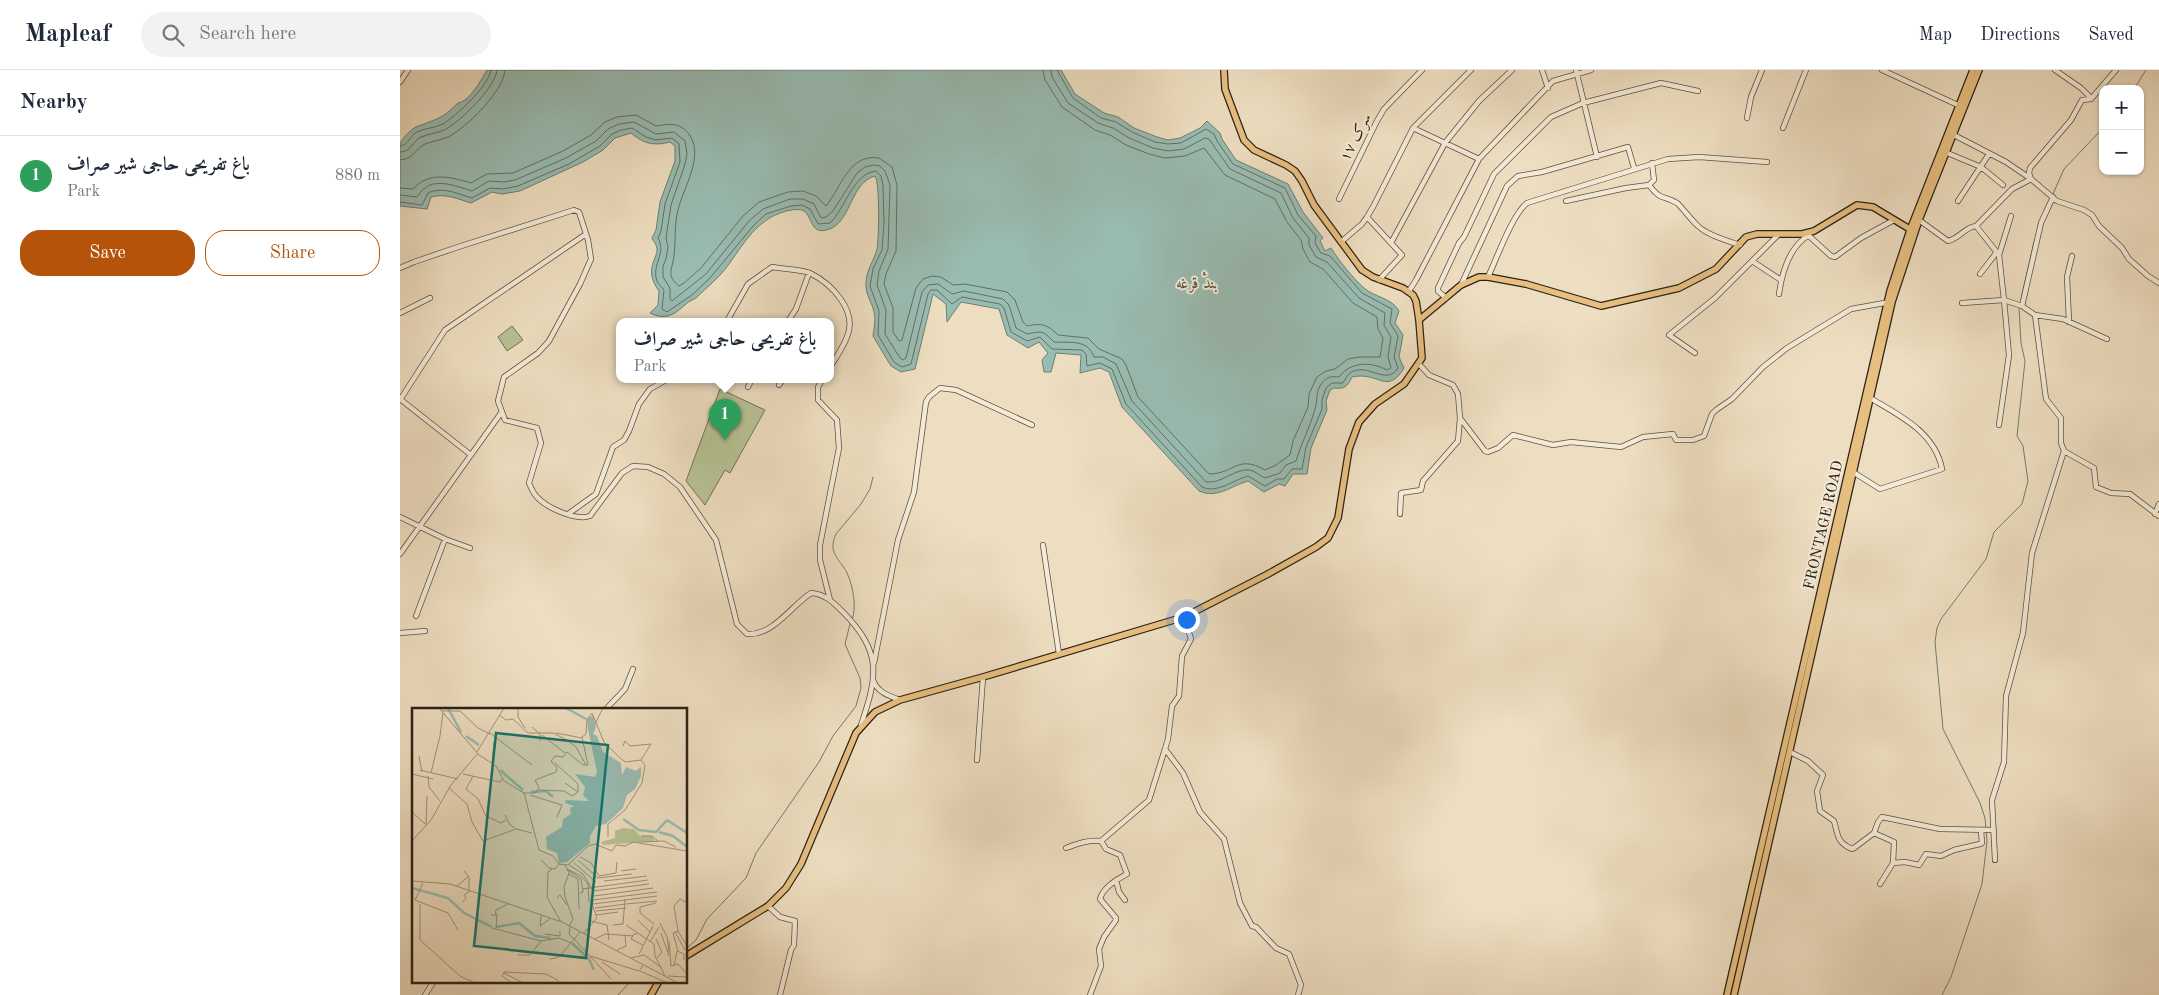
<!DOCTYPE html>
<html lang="en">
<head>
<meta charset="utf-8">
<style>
	:root { --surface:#fff; --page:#f2f2f3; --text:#1f2937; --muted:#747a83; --line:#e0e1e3; --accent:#b45309 }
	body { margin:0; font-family:"Old Standard TT",Amiri,serif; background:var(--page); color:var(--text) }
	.controls { position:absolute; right:15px; top:15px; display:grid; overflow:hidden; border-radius:10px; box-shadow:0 1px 4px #0004 }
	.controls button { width:45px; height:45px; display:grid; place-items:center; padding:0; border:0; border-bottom:1px solid var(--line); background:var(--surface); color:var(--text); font:25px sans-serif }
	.you { position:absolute; left:786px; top:549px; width:18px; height:18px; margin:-12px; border:4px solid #fff; border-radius:50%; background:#1a73e8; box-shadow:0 0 0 8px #1a73e833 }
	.badge { display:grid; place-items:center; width:32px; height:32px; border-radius:50%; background:var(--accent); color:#fff; font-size:16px; font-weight:700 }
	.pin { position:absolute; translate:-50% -41px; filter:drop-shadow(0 1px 2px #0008) }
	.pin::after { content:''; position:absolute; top:26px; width:18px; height:15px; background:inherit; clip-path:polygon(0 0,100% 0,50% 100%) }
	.popup { position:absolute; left:216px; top:248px; width:218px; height:65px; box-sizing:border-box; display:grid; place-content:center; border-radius:10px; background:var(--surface); filter:drop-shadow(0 1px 4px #0005); font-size:16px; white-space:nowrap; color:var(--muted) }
	.popup b { font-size:19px; color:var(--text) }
	.popup::after { content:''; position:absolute; left:50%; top:100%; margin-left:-10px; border:10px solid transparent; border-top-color:var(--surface) }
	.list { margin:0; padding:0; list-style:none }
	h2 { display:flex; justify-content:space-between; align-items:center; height:65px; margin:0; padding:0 20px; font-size:21px }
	h2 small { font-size:16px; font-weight:400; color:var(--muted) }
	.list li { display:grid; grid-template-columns:32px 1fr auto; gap:15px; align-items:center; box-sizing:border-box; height:80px; padding:0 20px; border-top:1px solid var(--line) }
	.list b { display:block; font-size:19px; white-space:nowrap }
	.list p { margin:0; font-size:16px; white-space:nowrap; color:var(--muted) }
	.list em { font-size:16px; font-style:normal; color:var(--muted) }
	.actions { display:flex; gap:10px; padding:15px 20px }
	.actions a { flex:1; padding:11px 0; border:1px solid var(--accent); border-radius:20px; text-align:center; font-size:18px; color:var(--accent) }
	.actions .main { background:var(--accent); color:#fff }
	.icon { flex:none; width:28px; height:28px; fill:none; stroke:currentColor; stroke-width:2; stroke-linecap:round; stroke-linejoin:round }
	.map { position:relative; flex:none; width:1759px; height:925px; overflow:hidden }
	header { display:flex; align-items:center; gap:30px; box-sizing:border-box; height:70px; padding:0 25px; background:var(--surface); border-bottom:1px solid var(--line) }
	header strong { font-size:24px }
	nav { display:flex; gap:28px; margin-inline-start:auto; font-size:18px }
	.search { width:350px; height:45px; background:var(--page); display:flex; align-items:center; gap:12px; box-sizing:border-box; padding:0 18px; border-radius:28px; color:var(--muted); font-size:19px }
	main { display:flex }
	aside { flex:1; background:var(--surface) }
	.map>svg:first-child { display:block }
	.green { fill:#b7c294; stroke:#727254 }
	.water { fill:#99bcb2; stroke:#6d7e73 }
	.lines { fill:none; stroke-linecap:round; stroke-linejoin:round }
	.shore { stroke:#626f64; stroke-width:1 }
	.stream { stroke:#6d7e73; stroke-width:1 }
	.minor-casing { stroke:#5c5140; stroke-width:6 }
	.major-casing { stroke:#2c2215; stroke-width:8 }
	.minor { stroke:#f4ead7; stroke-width:4.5 }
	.major { stroke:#e7bf80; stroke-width:5.5 }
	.labels { text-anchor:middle; stroke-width:4; stroke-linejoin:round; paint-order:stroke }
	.street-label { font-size:15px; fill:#2c2215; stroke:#f4ead7 }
	.water-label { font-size:16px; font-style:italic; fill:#4d5044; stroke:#f4ead7 }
	.inset-river { fill:none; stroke:#99bcb2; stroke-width:2.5 }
	.inset-road { fill:none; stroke:#a0937c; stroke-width:1 }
	.view { fill:#0f766e; fill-opacity:0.15; stroke:#0f766e; stroke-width:2.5 }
	.inset-edge { fill:none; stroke:#2c2215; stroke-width:2.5 }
</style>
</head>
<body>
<header>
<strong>Mapleaf</strong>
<div class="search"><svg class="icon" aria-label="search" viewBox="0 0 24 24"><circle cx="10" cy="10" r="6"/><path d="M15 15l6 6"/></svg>Search here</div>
<nav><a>Map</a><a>Directions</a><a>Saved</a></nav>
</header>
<main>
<aside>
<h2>Nearby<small></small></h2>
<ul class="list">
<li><span class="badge" style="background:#2e9e5b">1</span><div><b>باغ تفریحی حاجی شیر صراف</b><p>Park</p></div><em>880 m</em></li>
</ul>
<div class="actions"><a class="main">Save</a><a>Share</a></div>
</aside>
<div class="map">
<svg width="1759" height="925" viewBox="0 0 1759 925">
	<rect width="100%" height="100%" fill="#eedec1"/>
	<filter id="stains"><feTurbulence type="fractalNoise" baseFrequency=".004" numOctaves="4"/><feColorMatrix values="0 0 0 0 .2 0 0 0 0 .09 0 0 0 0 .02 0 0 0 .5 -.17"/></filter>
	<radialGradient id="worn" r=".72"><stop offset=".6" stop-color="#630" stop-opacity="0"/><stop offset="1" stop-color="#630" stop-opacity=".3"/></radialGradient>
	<path class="green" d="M112 256 123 270 107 281 98 267Z
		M320 319 365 340 330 403 325 400 305 435 286 411Z"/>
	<path class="water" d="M87 0H661L675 24 704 43 718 47 734 58 757 67 768 70 780 68 800 58 807 51 820 63 822 69 836 90 888 114 903 142 923 168 920 171 925 181 931 178C940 192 951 206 964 218 974 227 992 228 999 241L995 253 1003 265 999 287 1004 298C987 326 979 301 952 307 947 317 945 319 934 318L930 320 926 331 927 340 911 378 907 404H893L885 416 879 414 864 422 848 411C831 416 817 429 799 421L722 337 709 302 700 298 680 303 681 285 656 283 651 302H644L642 290 648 283 639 272 628 278 607 265 599 239 561 232 547 252 546 234 533 224 515 299 501 302 491 296 473 266C474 258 476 250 474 242 472 232 465 224 466 213 466 200 474 191 477 179 479 168 480 113 475 106 451 113 452 147 432 158 410 168 413 147 404 141 396 136 375 144 368 149 344 164 333 195 313 212 307 217 302 223 296 228 293 230 289 231 286 234 275 244 266 251 250 243L258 235 259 221C241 197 262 186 256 175 255 172 252 170 252 168L256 160 260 132 275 91V76L270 72C254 76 244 74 231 63L215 68 203 80 183 92 120 121 102 124 92 122 71 133C58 129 45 123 31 127L27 139 0 136C0 123 0 84 0 74 2 69 11 59 16 57 36 49 41 50 58 33 70 31 81 10 87 0Z"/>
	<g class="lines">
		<path class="shore" d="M0 76C9 75 10 65 17 62 25 58 35 58 43 54 56 46 89 16 91 0
			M0 82C12 82 12 71 21 67 29 64 37 63 44 60 59 53 96 17 97 0
			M0 90C14 89 15 79 25 74 33 71 41 70 48 67 66 58 104 21 105 0
			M0 118 13 119C29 101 51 107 71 113L87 104 113 103 163 81 191 65 205 52 217 47 236 45 256 56C269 54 279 52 288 63 306 84 283 118 278 140 274 155 276 170 274 185 273 199 265 205 279 216L284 213 301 198 343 146 359 132 388 122 403 121 416 126 426 136C441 118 449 83 479 88L492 97 497 115 496 181 486 204 484 214 493 238V262L499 271 502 270 516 218 523 209 532 206 541 207 553 215 565 214 607 222 615 230 623 252 627 256C641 253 647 254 658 265L688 268 699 279 722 289 726 295 738 327 809 404C834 404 837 384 865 400L876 395 890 385 893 371 908 337 909 324 917 307 926 301 935 299 948 289 959 287H980L983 268 978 259 977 247 953 233 923 199 910 192 903 179 901 170 887 152 875 129 825 105 804 78 785 86 765 88 749 84 726 75 710 65 695 60 662 37 645 10 643 0
			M0 125 17 127C20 124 21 120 25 118 37 108 59 117 72 121L89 111 104 112 115 110 166 88 196 71 208 59 219 54 234 52 256 64 274 62 285 71 287 84 285 94 271 135 266 168 268 177 266 189 263 196V207L270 218V229L272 231 306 204 349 151 363 139 390 129H403L414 134 421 148 426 147 433 141 457 103 465 97 474 95 480 96 485 101 490 115 488 179 479 201 477 215 486 240 485 264 500 288 503 290 506 288 522 222 528 215 538 214 552 224 564 221 603 229 609 235 616 258 627 264C643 261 642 260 654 272 672 273 687 269 694 287H703L716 294 732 331 806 412C822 414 835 398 850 400 855 401 860 406 865 408L880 403 886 395 896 391C901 373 910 358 915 339 918 331 915 321 922 313 926 307 932 306 939 307 950 292 970 291 987 300L991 298 988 287 991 267 984 255 985 243 959 228 927 192 916 187 909 175V168L893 148 881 123 830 99 809 69 805 68 784 79 768 81 753 78 729 68 713 58 698 53 668 33 652 7 651 0
			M0 132 22 135 28 123C42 116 58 124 72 128L90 118 103 119 118 116 169 94 200 76 212 64 221 60 232 58 246 67 256 70 272 68 279 74 280 92 265 134 261 161 258 168C267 183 251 195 257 211 258 214 262 217 264 220L262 239 267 242 292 225 310 208 354 155 366 144 391 136 402 135 410 139 418 154 430 153C445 139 453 103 476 101L481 106 483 115 484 153 482 180 473 199 470 216 479 241 478 265 494 292 502 297 511 294 528 224 531 220H537L552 234 562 227 600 234 604 238 611 262 627 271 640 267 652 279 682 280 686 284 687 296 700 293 712 299 726 334 802 417C817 424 833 410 848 406L865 416 877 409H884L892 399H902L906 377 922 339V330L926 318 932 313H943C945 310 947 305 950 303 967 291 986 317 998 298L994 287 998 266 990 253 992 239 962 223 930 186 921 183 915 173 916 166 898 145 885 118 833 94 817 71 814 64 806 59 781 73 768 74 755 72 732 62 716 52 701 48 673 28 657 0"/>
		<path class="stream" d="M1734 19 1746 0
			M1653 124 1664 99 1703 58
			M1621 229 1634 172
			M452 550C457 537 453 516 447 503 440 489 427 483 436 464L461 434 470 419 473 407
			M286 879 296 870 307 849 346 808 356 783 419 692 433 666 456 636 461 618 460 608 445 574 450 554
			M218 925 231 911
			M1542 925 1551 907 1582 814 1587 771 1585 748 1580 733 1543 659 1535 572 1537 558 1541 549 1586 489 1594 462 1622 434 1628 411 1623 376 1617 366 1625 291 1621 273 1619 238"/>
		<defs>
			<path id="minor" d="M1142 0 1148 18
				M1176 0 1197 87
				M1482 0 1560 36
				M1655 0 1681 18 1691 28
				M0 12 8 0
				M1347 48 1351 27 1362 0
				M1013 58 1079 89
				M1383 58 1406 0
				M1552 64 1606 92 1631 109 1657 131 1684 140 1692 145 1699 156 1722 178 1729 189 1748 206 1759 213
				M1545 82 1581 97 1603 115
				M1249 115C1261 131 1263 125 1277 133 1280 135 1293 152 1298 156 1307 165 1328 171 1340 175
				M939 129 977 51 984 39 1022 0
				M1166 131 1226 118 1249 115 1254 110 1252 93
				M1558 131 1589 84
				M967 147 973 137 1013 58 1071 0
				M1519 150 1548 171C1560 168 1565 157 1576 156L1612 119 1631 109 1629 103 1630 98 1671 50 1682 30 1691 29 1716 0
				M1576 156 1599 185 1604 230 1622 236
				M1408 165 1431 186 1435 187 1461 168 1494 150
				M941 172 962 154 967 147 1002 185 979 210
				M991 173 1045 73 1079 31 1112 0
				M1599 185 1611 146
				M1352 191 1381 210
				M0 198 14 192 55 178 174 140 179 142 188 170 191 189 180 214 149 271 138 283 104 307 98 331 105 350 137 358 141 373 129 413C131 418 133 423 137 427 147 438 176 451 190 446L222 403 233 396 248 397 264 404 280 417 316 470 337 554 347 564C373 566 391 536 411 523 425 524 433 532 443 542 482 582 478 605 461 655
				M1580 204 1597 182
				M1088 207C1097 188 1112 145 1127 133L1268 89 1299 87 1367 92
				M1061 215 1107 116 1118 106 1142 102 1228 77 1234 98
				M1009 221 1016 210 1079 89 1153 11 1191 0
				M1379 224C1382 202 1389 177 1409 165
				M1046 228 1038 221V218L1059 173 1064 167 1094 104 1151 47 1183 33 1261 13 1298 21
				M1562 233 1604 230 1609 285 1599 355
				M0 243 30 228
				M1635 245 1663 249 1707 269
				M327 251 348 214 372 197C383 199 400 199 410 203 432 214 458 241 447 267 443 277 436 288 430 297
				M388 251 396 239 409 203
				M1669 252 1667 207 1672 186
				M1295 283 1269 265 1315 228 1378 165
				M423 309 418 317V330L437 350 439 378 420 475V490L430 530
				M379 315 383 309
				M348 317 352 309
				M0 329 71 385
				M0 330 45 260 186 164
				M1060 348 1085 381 1088 382 1098 378 1113 365 1153 375 1171 372 1221 377 1243 367 1273 364 1276 370H1293L1304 366 1312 344 1316 340 1332 329 1363 297 1387 278 1451 239 1490 232
				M1664 381 1694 398 1696 417 1711 423 1730 424 1759 446
				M1453 402 1480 419 1542 399C1535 362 1499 345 1470 328
				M168 444 196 424 213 377 224 370 229 361 239 334 250 319 268 309
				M1000 444 1001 423 1021 420 1023 411 1058 371 1060 348 1058 324 1053 315 1029 305 1019 294
				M1755 444 1759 434
				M0 447 45 469 70 478
				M643 475 659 584
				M0 484 101 343
				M16 546 45 469
				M784 547 791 569 782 586 779 626 772 636 768 669 765 679 783 703 800 742 824 769 840 833 852 856 856 857 876 878 889 884 901 915 898 925
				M0 563 25 561
				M474 593 498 470 514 422 526 332 529 327 540 318 556 320 632 355
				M473 610C477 622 489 626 500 630
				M206 639 225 619 233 599
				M1390 682 1408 691 1423 705 1417 721 1420 741 1434 751C1438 764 1436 772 1452 779L1454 778 1474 763 1494 772 1493 793 1480 814
				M577 690 583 607
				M1474 763 1478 752 1482 747 1540 759 1594 760
				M666 778C679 773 688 770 701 771L749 730 765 679
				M1595 790 1592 730 1604 692 1606 626 1623 563 1632 483 1664 381 1661 373V348L1646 329 1635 245 1622 236 1641 153 1653 127
				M1493 793 1505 792 1519 795 1526 784 1541 786 1554 780 1580 774 1582 773 1581 760
				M716 810 719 822 725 830
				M368 836 380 847 395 851 394 875 391 880 380 925
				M25 925 34 911
				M690 925 701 896 699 879 704 867 716 850V848L700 829C703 817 718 809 727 804L720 785 706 779 701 771"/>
			<path id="major" d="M1019 250 1061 215 1079 207H1088L1126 214 1201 236 1279 218 1316 199 1346 167 1357 164H1402L1414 161 1457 135 1473 137 1513 161
				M286 886 368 836 386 818 401 794 456 663 475 642 500 630 583 607 784 547 868 504 916 477 928 468 938 448 949 379 959 352 975 334 1004 314 1022 288 1019 250 1016 231 1013 225 1003 218 973 207 962 200 914 135 902 111 895 101 886 95 854 80 844 70 825 19 824 0
				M251 925 259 911
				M1327 925 1490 221 1510 160 1573 0
				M1334 925 1492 232 1519 150 1579 0"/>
		</defs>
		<use href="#minor" class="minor-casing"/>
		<use href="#major" class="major-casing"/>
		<use href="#minor" class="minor"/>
		<use href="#major" class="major"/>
	</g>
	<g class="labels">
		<g class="street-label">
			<text transform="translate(955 67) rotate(-63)" y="5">سرک ۱۷</text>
			<text transform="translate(1423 455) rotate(-77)" y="5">FRONTAGE ROAD</text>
		</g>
		<g class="water-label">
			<text x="797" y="218">بندٔ قرغه</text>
		</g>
	</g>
	<g transform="translate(12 638)">
		<rect width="275" height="275" fill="#eedec1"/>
		<path d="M211 120 222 121 228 128H240L243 133 191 137 189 134 203 130V123Z" fill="#b7c294"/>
		<path d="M181 7 184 19 181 26 185 28 191 44 209 55 210 67 214 59 224 63 229 59V68L223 81 215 87 211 100 194 116 184 118 178 128V135L155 154 147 155 145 145 135 141 134 129 150 119 151 111 159 106 158 100 162 98 153 95 154 92 177 93 171 87 173 79 163 66 183 69 185 64 176 21 175 11Z" fill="#99bcb2"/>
		<path class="inset-river" d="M36 0 49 24M154 0 174 11M54 28 67 37M88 62 111 82M119 84 134 83 141 89M211 111 227 122 244 124 255 112M255 112 275 125M247 124 261 128 275 139M0 180 36 190 52 205 80 219M84 219 107 215 123 228 139 230M160 235 177 251 182 262"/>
		<path class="inset-road" d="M27 0 67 47 84 58 92 73 112 85 127 142 141 148 147 156 156 157 176 138 183 136 200 143 204 137 213 138 221 134 275 143M106 1V9L113 20M30 3H48L66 20 78 26M87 7 94 12 101 11 116 25H141L155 32 164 39 174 57M183 16 191 0M120 19 128 26V33M78 25 120 57M144 25 170 30M130 27 153 45M211 38 213 33 218 38 239 36 229 52M65 44 92 0M7 48 10 64M80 55 82 34M8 62 46 71M19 65 28 28 31 5M0 66 21 71M51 66 88 74 90 71M16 68 17 79 28 93M61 68 54 81 66 91 74 108 89 115 94 112M153 75 166 84M37 80 55 96 60 114 71 133 104 121 120 125M127 82 152 83 160 88 166 84V76L143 55M111 85H123L127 80 123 72 144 64 145 60 139 53 143 48 151 49 155 44 171 57H176L170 29 174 26 175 11 180 5 192 34 208 50 213 54 229 52 233 57 230 75 213 102 196 116V129M118 87 150 97 145 109M0 104 13 116M93 107 98 117 103 120M14 117 15 88M229 128H240L246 133M0 133 19 112 39 77 66 45M227 134 252 133 264 139M168 149 179 155 187 168 204 165 205 154M129 152 137 160 143 161 147 156M166 152 186 170 220 166M162 155 184 174M153 157 157 165 152 179 153 189 161 211 157 218M157 157 171 166 181 183 180 196 185 210 171 226M140 161 136 164 135 189 149 214M155 161 169 168 176 176 177 194M156 162 169 171 171 184 168 185M52 163 57 169V182M209 163 224 161M157 166 166 171 167 201M0 173 38 176 150 214 266 275M192 173 235 168M11 175 3 192 36 205 46 222M45 178 57 168M170 181 236 172M181 183 237 176M182 188 241 180M145 190 148 187 155 197M181 192 245 184M51 194 54 190 52 187 58 183M275 195 268 191 262 198 266 223 275 238M8 196V232L48 268 63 275M181 196 245 188M214 196 245 193M183 200 214 196M184 203 214 200M79 206 83 208 84 202 96 196M184 207 206 204M129 208 128 218 138 211M226 212 238 224M179 213 195 217M248 215 255 229 257 244M242 216 228 205V199L244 195M195 217 197 232M201 217 211 216 213 191M214 217 242 236 243 248 253 268M158 219 157 226 178 248 227 263 231 257M80 220 129 233 147 230 159 235M84 220 85 205M263 224 273 242M249 225 257 248M133 226 148 228V223M225 226H222L219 231 231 237M183 231 193 226 221 228M244 231 250 244 245 250M257 233 259 258 266 256 275 266M238 234 247 219M205 242 214 238 213 227M266 243 261 225 266 223M227 246 241 218M106 247H118L129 233M178 248 199 271M219 250 232 247 250 260M138 251 147 249 168 224M190 254 208 266M262 258 265 243 272 246V252M228 263 256 275M92 265 111 275M256 268 275 269M100 275 90 268 92 264 134 266 147 273"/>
		<path class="view" d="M84 25 196 37 174 250 62 238Z"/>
		<rect width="275" height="275" class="inset-edge"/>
	</g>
	<rect width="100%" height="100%" filter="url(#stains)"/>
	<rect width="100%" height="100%" fill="url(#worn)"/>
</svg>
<div class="controls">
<button>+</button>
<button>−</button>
</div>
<div class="you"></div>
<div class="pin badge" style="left:325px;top:370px;background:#2e9e5b">1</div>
<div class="popup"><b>باغ تفریحی حاجی شیر صراف</b>Park</div>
</div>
</main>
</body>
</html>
